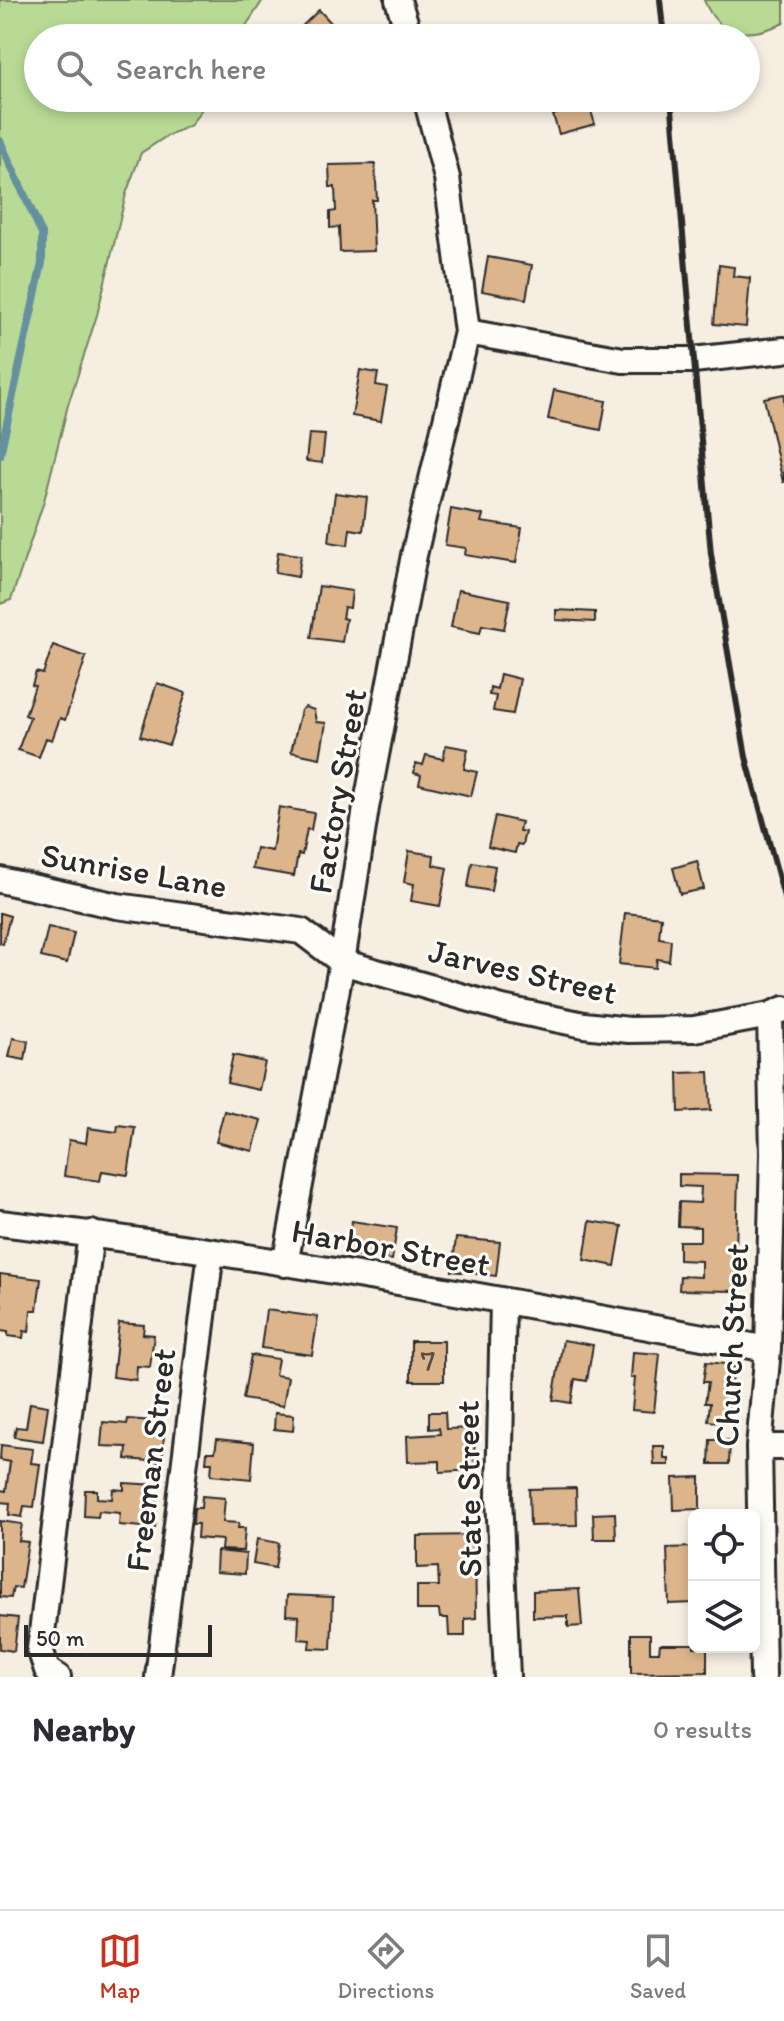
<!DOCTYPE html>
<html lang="en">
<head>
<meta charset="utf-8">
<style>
	:root { --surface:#fff; --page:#f2f2f3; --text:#2b2b33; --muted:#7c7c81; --line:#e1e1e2; --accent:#c8321e }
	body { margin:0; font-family:Itim,sans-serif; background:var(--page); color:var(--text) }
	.controls { position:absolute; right:24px; bottom:24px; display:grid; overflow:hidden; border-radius:12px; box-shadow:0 4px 12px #0003 }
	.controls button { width:72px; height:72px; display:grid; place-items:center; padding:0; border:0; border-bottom:2px solid var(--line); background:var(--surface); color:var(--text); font:40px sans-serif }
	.scale { position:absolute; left:24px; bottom:20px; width:188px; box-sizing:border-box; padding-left:8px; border:4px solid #2b2b2b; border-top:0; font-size:22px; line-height:28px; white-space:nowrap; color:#2b2b2b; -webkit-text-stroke:6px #fdfcf7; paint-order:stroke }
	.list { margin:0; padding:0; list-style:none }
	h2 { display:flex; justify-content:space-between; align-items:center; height:104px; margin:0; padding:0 32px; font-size:34px }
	h2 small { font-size:26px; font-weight:400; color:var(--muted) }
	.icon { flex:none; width:44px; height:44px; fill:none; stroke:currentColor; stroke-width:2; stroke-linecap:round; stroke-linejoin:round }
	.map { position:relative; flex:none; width:784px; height:1677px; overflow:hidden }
	.search { position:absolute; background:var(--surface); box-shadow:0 4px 12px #0003; left:24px; right:24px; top:24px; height:88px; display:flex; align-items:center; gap:20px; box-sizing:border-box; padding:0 28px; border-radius:44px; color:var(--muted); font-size:30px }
	.sheet { height:232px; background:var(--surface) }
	nav { display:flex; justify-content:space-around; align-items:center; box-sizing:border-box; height:112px; border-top:2px solid var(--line); background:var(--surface); font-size:22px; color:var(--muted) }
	nav a { display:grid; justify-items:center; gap:4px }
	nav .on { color:var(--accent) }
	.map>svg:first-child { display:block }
	.green { fill:#b8da94; stroke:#728260; stroke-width:2 }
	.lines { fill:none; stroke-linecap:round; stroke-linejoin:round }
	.stream { stroke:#65909f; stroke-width:8 }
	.building { fill:#ddb58d; stroke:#2b2b2b; stroke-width:2 }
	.street-casing { stroke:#2b2b2b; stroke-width:30 }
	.street { stroke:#fdfcf7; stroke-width:24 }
	.rail { stroke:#2b2b2b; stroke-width:6 }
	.labels { text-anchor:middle; stroke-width:6; stroke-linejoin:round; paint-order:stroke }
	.number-label { font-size:30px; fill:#584e44 }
	.street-label { font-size:34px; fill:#2b2b2b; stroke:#fdfcf7 }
</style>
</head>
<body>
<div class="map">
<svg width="784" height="1677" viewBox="0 0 784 1677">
	<rect width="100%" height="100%" fill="#f7eee2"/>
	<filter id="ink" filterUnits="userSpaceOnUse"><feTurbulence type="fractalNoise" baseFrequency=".0125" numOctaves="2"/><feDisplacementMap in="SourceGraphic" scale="16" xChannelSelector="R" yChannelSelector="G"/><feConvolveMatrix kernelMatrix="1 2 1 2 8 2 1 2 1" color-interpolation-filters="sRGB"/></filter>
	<g filter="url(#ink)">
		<path class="green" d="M0 0H263L238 38H38V98H209L191 125 167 136 141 153 126 194 97 315 68 405 44 501 11 600 0 604Z
			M704 0H784V23C750 38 719 39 704 0Z"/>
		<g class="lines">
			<path class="stream" d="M0 141 42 234V263L0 455"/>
		</g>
		<path class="building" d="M319 10 335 27 325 38H296L299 36 296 32Z
			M476 98H511L512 100 496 105 495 100 478 105Z
			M578 98H587L595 124 559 134 553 115 570 109 568 101Z
			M375 164 377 200H372L374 251 340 252 339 227 330 228V212L336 211 335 187H330L329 165Z
			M488 257 532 265 526 299 482 291Z
			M719 265 734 267 733 276 750 278 746 327 714 324Z
			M360 370 378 373 376 385 387 387 381 421 352 416Z
			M554 390 606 401 601 430 548 419Z
			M784 394V482H783L764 398Z
			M309 434 325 435 322 463 306 461Z
			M335 493 367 497 363 531 350 529 348 545 329 542Z
			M451 509 483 515 481 522 522 528 516 563 465 555 466 548 445 545Z
			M278 552 301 555 298 577 275 573Z
			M319 586 352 591 350 608 344 607 342 618 346 619 342 642 311 638Z
			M458 590 510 600 504 629 482 625 480 633 451 627Z
			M556 610 595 612V622L556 620Z
			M53 645 86 657 65 720 60 718 52 740 46 738 39 757 18 750 30 717 25 715 35 686 32 685 36 672 43 674Z
			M500 674 520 679 513 714 493 711 496 696 489 695 490 687 497 689Z
			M157 683 186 693 169 745 140 736Z
			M305 707 314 710 316 722 326 723 320 758 291 752 301 710Z
			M446 745 468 749 464 769 477 772 471 796 419 784 421 775 414 773 416 763 423 765 426 755 443 759Z
			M279 807 314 813 311 830 307 829 302 855 298 854 294 876 252 869 256 848 272 851Z
			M495 816 521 822 519 831 525 832 522 845 517 844 515 853 488 847Z
			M409 851 434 855 433 865 447 868 440 906 411 901 414 884 404 882Z
			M697 861 704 889 680 894 673 868Z
			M472 862 495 866 491 891 468 887Z
			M0 913 10 916 3 944 0 943Z
			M625 913 661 917 659 938 671 940 669 961 657 959 656 968 619 964Z
			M48 927 74 933 67 963 41 957Z
			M13 1038 28 1041 25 1060 9 1057Z
			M233 1055 265 1062 259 1090 227 1083Z
			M709 1072 711 1110 679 1112 678 1073Z
			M224 1111 261 1120 253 1151 216 1142Z
			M118 1125 135 1127 128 1175 102 1171 100 1181 64 1176 69 1140 86 1143 88 1128 117 1132Z
			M679 1174 738 1175 735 1291 679 1290 680 1276 701 1277V1261L679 1260V1241H700V1227L678 1226 679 1202 700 1203 701 1187 679 1186Z
			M352 1221 397 1228 392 1260 347 1254Z
			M590 1221 622 1226 615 1266 584 1260Z
			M456 1238 500 1242 496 1276 452 1271Z
			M0 1274 41 1279 37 1310H31L29 1332 24 1331 23 1338 8 1336V1332L0 1331 2 1306H0Z
			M266 1310 318 1317 312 1355 261 1348Z
			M119 1323 144 1325 143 1334 154 1335 150 1367 137 1366 136 1380 113 1377Z
			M563 1340 593 1345 587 1381 575 1379 571 1403 553 1400Z
			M411 1341H444V1381H411Z
			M633 1352 660 1354 654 1412 632 1410 635 1378H631Z
			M251 1355 278 1359 275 1375 288 1377 283 1406 243 1399Z
			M706 1362 734 1365 729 1408 725 1407 723 1423 708 1421 710 1403H705L708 1382H703Z
			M30 1403 48 1406 43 1441 14 1437 16 1427 26 1428Z
			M429 1412H445L446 1429 474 1428 475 1470 440 1472V1461L408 1462 407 1436 440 1434 439 1428 429 1429Z
			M275 1413 294 1415 293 1431 274 1429Z
			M128 1419 165 1422 162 1462 126 1459 127 1447 101 1446 103 1422 127 1424Z
			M217 1439 254 1443 251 1479 211 1475 212 1462H206L207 1452H215Z
			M710 1440H730L729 1464H709Z
			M1 1445 33 1449 31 1463 40 1464 34 1507 24 1506 22 1517 9 1515 10 1503 0 1502V1490L6 1491 10 1462 0 1460Z
			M653 1446H664V1458H669V1465H654Z
			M700 1477V1509L674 1510 673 1478Z
			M124 1483 158 1485 155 1528 119 1525 120 1513 99 1511 98 1517 84 1516 85 1490H97V1498L112 1499 113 1489 124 1490Z
			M576 1488 577 1525 530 1526 529 1489Z
			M202 1496 225 1498 223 1522 239 1523 238 1528H245L243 1551 221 1550 222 1540 197 1538 198 1524H193L194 1508H201Z
			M615 1513 616 1539H594L593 1514Z
			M0 1521 22 1524 19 1541 28 1542 21 1588 13 1587 11 1598 0 1597Z
			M475 1535 476 1618 465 1619V1636H449L448 1618H440L439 1610H417V1586H439L438 1567 417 1568V1536Z
			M257 1539 279 1543 275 1568 253 1564Z
			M694 1547V1603L669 1604 667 1548Z
			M217 1551 246 1554 245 1574 216 1572Z
			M579 1589 582 1626 568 1627V1616L533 1617V1591Z
			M287 1595 333 1597 331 1649 309 1648 310 1640 298 1639 299 1616 286 1615Z
			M0 1616 18 1618 14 1651 0 1649Z
			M631 1634H650V1652H659L660 1644H694V1647H707V1672L631 1673Z"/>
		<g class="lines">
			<defs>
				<path id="street" d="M398 0 410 38
					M467 332 623 360H693L784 350
					M0 880 117 906 301 931 342 962 502 1008 584 1025 629 1030 694 1029 770 1015 784 1009
					M0 1223C258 1253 513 1302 768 1349
					M285 1264 342 962 366 808 414 555 467 332 447 178 426 98
					M503 1301 499 1496 507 1677
					M759 1447H784
					M58 1677 47 1670 40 1649 91 1233
					M158 1677 211 1252
					M763 1677 759 1447 768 1349 773 1154 770 1015"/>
			</defs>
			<use href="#street" class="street-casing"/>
			<use href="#street" class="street"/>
			<path class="rail" d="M660 0 664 38
				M671 98 711 554 746 757 784 897"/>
		</g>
	</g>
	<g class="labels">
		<g class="number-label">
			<text x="428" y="1371">7</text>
		</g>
		<g class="street-label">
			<text transform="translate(337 791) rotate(-80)" y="12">Factory Street</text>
			<text transform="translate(134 870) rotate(10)" y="12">Sunrise Lane</text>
			<text transform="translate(523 971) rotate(13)" y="12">Jarves Street</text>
			<text transform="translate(391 1247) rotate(10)" y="12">Harbor Street</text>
			<text transform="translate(731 1345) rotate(-87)" y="12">Church Street</text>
			<text transform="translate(150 1460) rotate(-83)" y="12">Freeman Street</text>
			<text transform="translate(468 1489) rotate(-91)" y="12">State Street</text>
		</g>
	</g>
</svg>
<div class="controls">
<button><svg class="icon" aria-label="locate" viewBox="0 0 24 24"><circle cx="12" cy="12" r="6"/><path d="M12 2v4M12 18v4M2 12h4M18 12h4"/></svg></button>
<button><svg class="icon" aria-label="layers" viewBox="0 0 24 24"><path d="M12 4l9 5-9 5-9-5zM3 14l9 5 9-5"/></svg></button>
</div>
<div class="scale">50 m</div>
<div class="search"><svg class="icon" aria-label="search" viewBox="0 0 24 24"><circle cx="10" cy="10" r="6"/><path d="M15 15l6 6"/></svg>Search here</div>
</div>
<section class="sheet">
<h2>Nearby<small>0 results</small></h2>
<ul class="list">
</ul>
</section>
<nav>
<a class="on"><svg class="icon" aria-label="map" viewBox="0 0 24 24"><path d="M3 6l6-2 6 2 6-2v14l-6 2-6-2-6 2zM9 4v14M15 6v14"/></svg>Map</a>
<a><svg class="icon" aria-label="directions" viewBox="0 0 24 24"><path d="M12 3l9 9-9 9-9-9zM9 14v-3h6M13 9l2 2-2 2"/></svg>Directions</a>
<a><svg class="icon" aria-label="saved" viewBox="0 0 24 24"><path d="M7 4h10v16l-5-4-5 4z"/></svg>Saved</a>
</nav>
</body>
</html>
